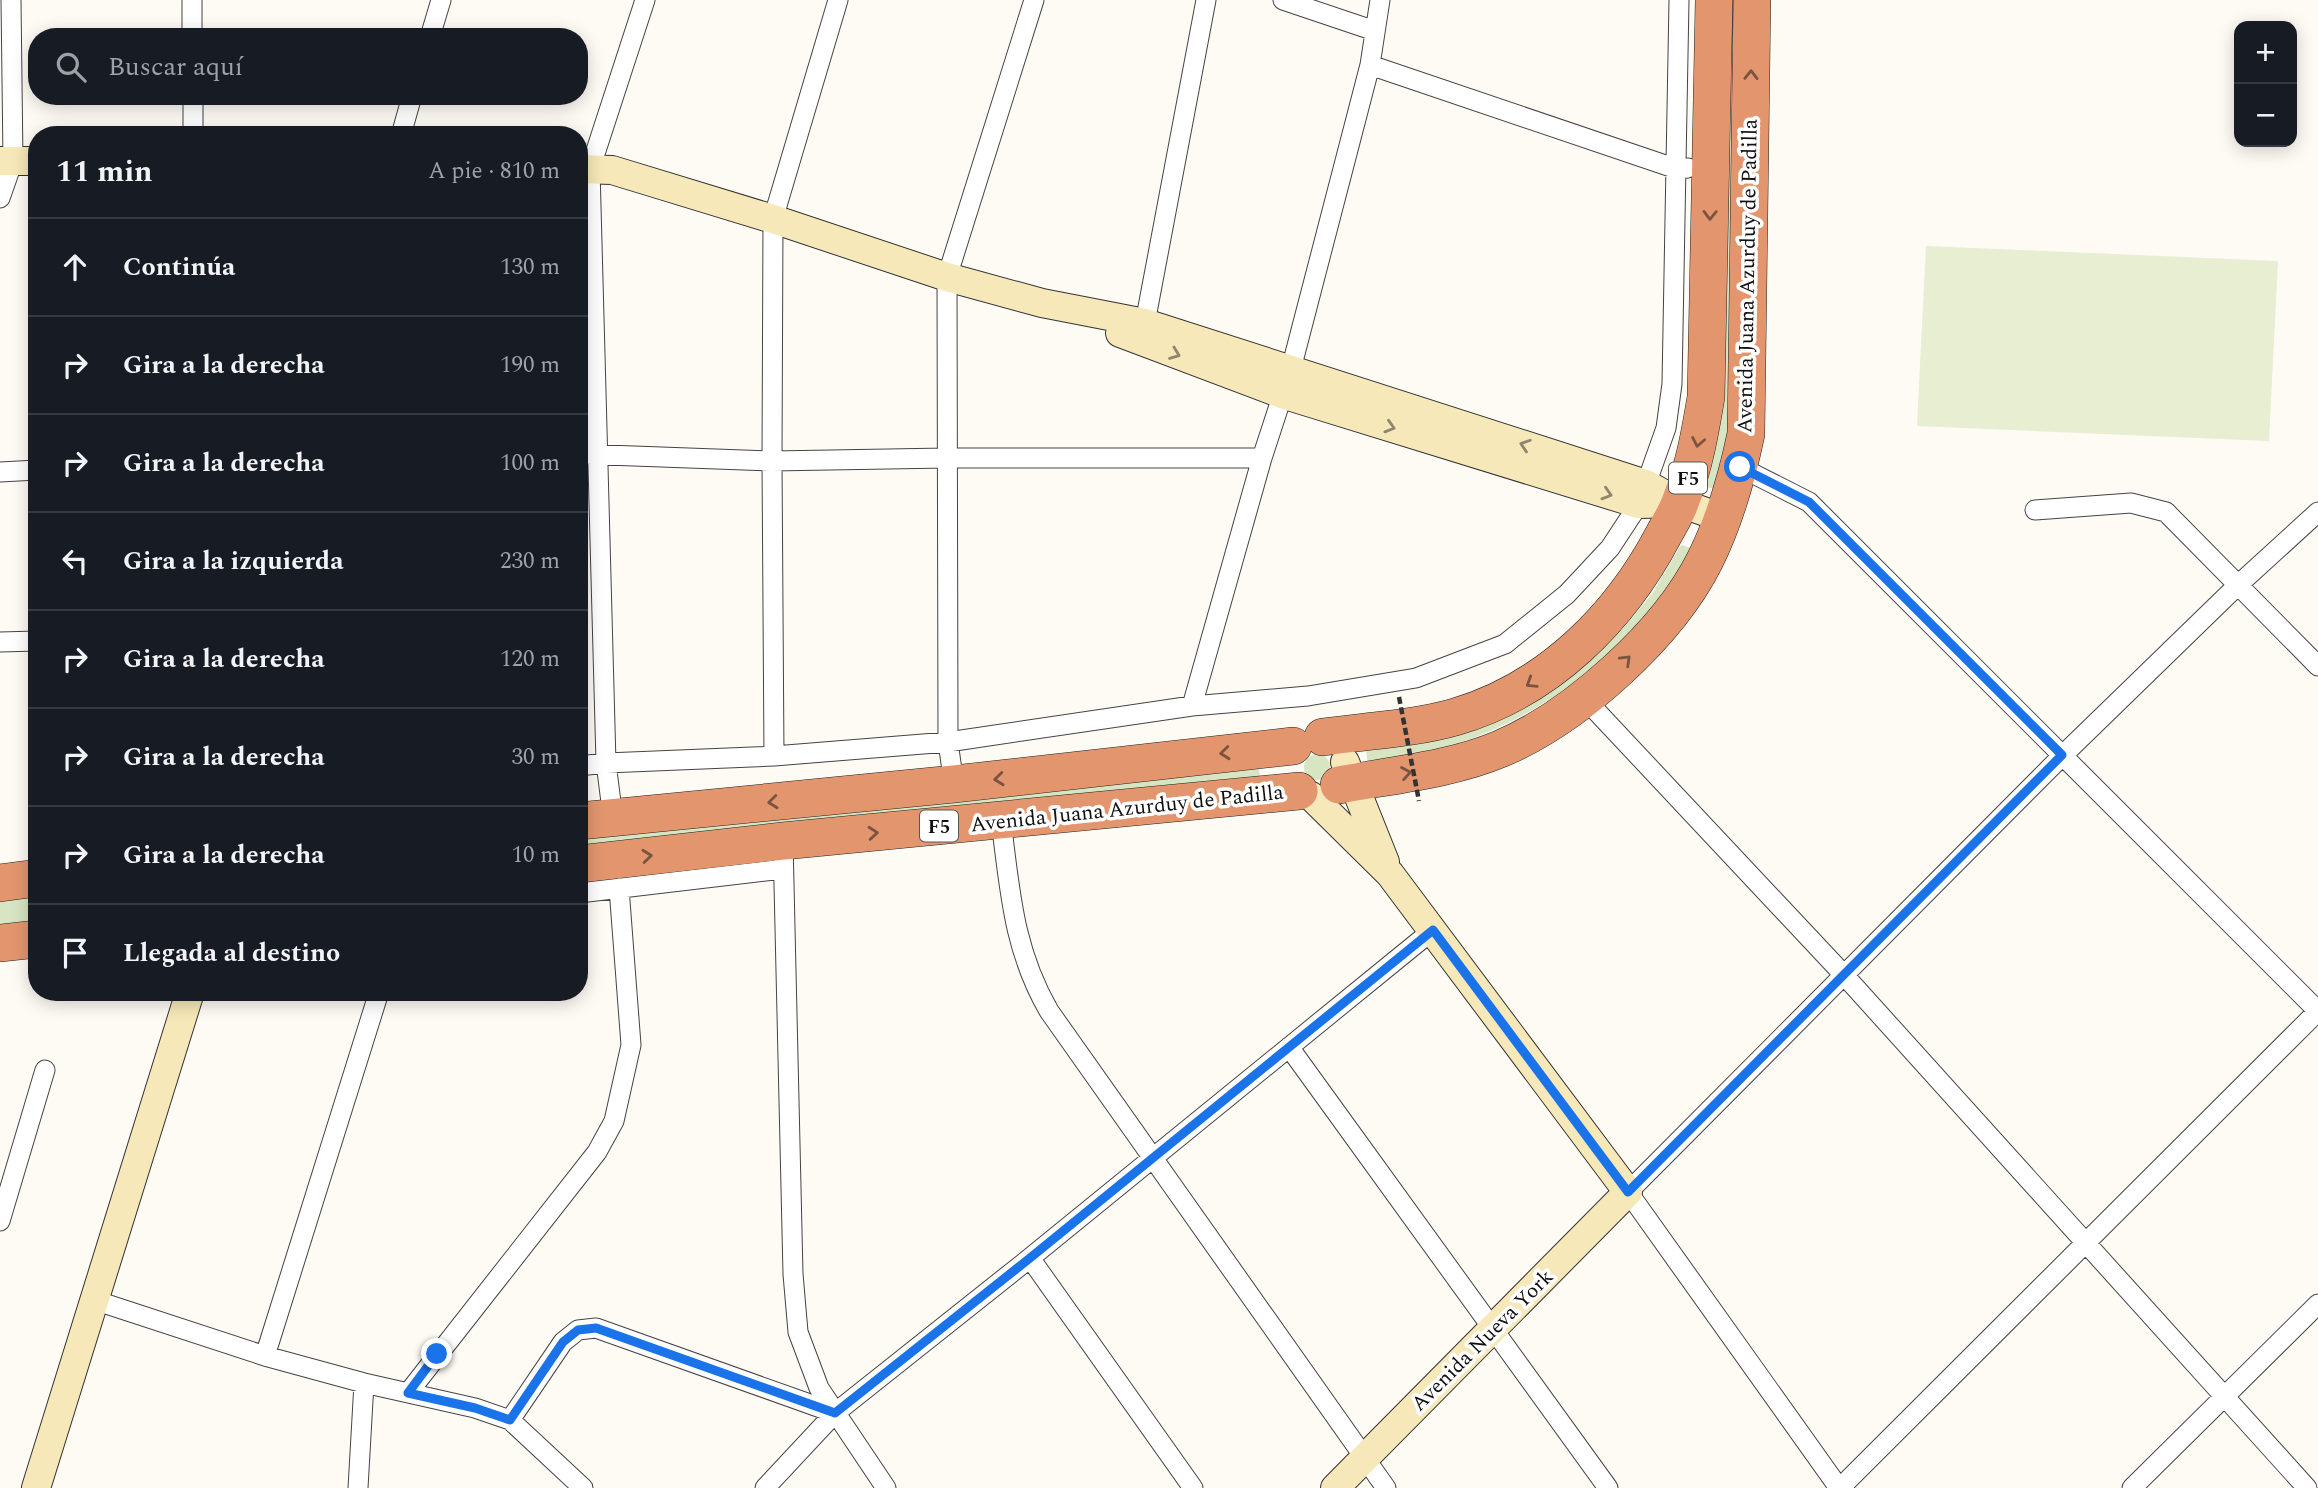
<!DOCTYPE html>
<html lang="es">
<head>
<meta charset="utf-8">
<style>
	:root { --surface:#171b24; --page:#20242c; --text:#f1f3f6; --muted:#9ea1a6; --line:#363941 }
	body { margin:0; font-family:Spectral,serif; background:var(--page); color:var(--text) }
	.controls { position:absolute; right:21px; top:21px; display:grid; overflow:hidden; border-radius:14px; box-shadow:0 4px 18px #0003 }
	.controls button { width:63px; height:63px; display:grid; place-items:center; padding:0; border:0; border-bottom:2px solid var(--line); background:var(--surface); color:var(--text); font:35px sans-serif }
	.stop { position:absolute; width:21px; height:21px; margin:-16px; border:5px solid #1a73e8; border-radius:50%; background:#fff }
	.stop.end { background:#1a73e8; border-color:#fff; box-shadow:0 2px 7px #0008 }
	.list { margin:0; padding:0; list-style:none }
	h2 { display:flex; justify-content:space-between; align-items:center; height:91px; margin:0; padding:0 28px; font-size:30px }
	h2 small { font-size:23px; font-weight:400; color:var(--muted) }
	.list li { display:grid; grid-template-columns:46px 1fr auto; gap:21px; align-items:center; box-sizing:border-box; height:98px; padding:0 28px; border-top:2px solid var(--line) }
	.list b { display:block; font-size:26px; white-space:nowrap }
	.list em { font-size:23px; font-style:normal; color:var(--muted) }
	.icon { flex:none; width:38px; height:38px; fill:none; stroke:currentColor; stroke-width:2; stroke-linecap:round; stroke-linejoin:round }
	.map { position:relative; flex:none; width:2318px; height:1488px; overflow:hidden }
	.search { position:absolute; background:var(--surface); box-shadow:0 4px 18px #0003; left:28px; top:28px; width:560px; height:77px; display:flex; align-items:center; gap:18px; box-sizing:border-box; padding:0 24px; border-radius:28px; color:var(--muted); font-size:26px }
	.panel { position:absolute; background:var(--surface); box-shadow:0 4px 18px #0003; left:28px; top:126px; width:560px; height:875px; border-radius:28px }
	.map>svg:first-child { display:block }
	.green { fill:#d8e5c2 }
	.pitch { fill:#e7eed2 }
	.lines { fill:none; stroke-linecap:round; stroke-linejoin:round }
	.street-casing { stroke:#444; stroke-width:21 }
	.secondary-casing { stroke:#333; stroke-width:30 }
	.highway-casing { stroke:#222; stroke-width:38 }
	.street { stroke:#fff; stroke-width:19 }
	.secondary { stroke:#f6e8b8; stroke-width:28 }
	.highway { stroke:#e3966e; stroke-width:37 }
	.path-bridge { stroke:#333; stroke-width:4.5; stroke-dasharray:7 3.5; stroke-linecap:butt }
	.oneway { stroke:#7a5440 }
	.oneway2 { stroke:#8f876d }
	.route { stroke:#1a73e8; stroke-width:9 }
	.labels { text-anchor:middle; stroke-width:7; stroke-linejoin:round; paint-order:stroke }
	.shield { fill:#fff; stroke:#585858; stroke-width:2 }
	.shield-label { font-size:19px; font-weight:bold; fill:#111 }
	.street-label { font-size:21px; fill:#111; stroke:#fff }
</style>
</head>
<body>
<div class="map">
<svg width="2318" height="1488" viewBox="0 0 2318 1488">
	<rect width="100%" height="100%" fill="#fefbf5"/>
	<path class="green" d="M1727 0H1737L1732 416 1716 489 1706 487 1721 418 1723 376Z
		M1681 545 1691 548C1636 647 1546 720 1436 750 1413 756 1390 759 1368 764L1366 751 1441 736 1540 697 1578 671 1620 632 1652 594Z
		M1304 767a13 13 0 1 1 26 0a13 13 0 1 1-26 0Z
		M1258 766 1261 780 579 847V835Z
		M37 893V922L0 926V896Z"/>
	<path class="pitch" d="M1926 246 2278 261 2269 441 1917 426Z"/>
	<g class="lines">
		<defs>
			<path id="street" d="M192 0V37
				M1283 0 1375 31
				M430 37 441 0
				M1370 65 1677 169 1688 168
				M193 96V135
				M401 135 412 96
				M0 198 13 161 11 0
				M1145 323 1206 0
				M579 454 772 461 946 458H1262
				M1740 467 1809 502 2318 1011 1840 1488
				M0 472 37 470
				M2035 510 2131 503 2166 512 2318 666
				M0 642 37 641
				M1584 698 1844 975 2307 1488
				M1192 706 1262 458 1291 369 1370 65 1380 0
				M774 756 772 461 773 219 838 0
				M579 766 606 763 774 756 948 742 1192 706 1308 696 1416 678 1505 644 1567 594 1610 548 1639 504 1666 428 1672 384 1679 0
				M954 784 948 742 947 277 1034 0
				M613 818 606 763 590 169 645 0
				M1001 821C1010 890 1013 949 1049 1011L1386 1488
				M783 841 793 1274 798 1332 819 1388 886 1488
				M579 893 783 869
				M1289 1047 1608 1488
				M0 1221 45 1070
				M1030 1258 1193 1488
				M94 1300 265 1356 364 1383 475 1408 510 1420 583 1488
				M265 1356 379 992
				M408 1393 597 1152 614 1121 631 1045 619 888
				M510 1420 563 1342 578 1330 596 1328 835 1413
				M358 1488 364 1383
				M765 1488 835 1413 1030 1258 1433 930
				M1839 1488 1628 1192 2062 756 2238 585 2318 512
				M2132 1488 2318 1304"/>
			<path id="secondary" d="M0 161H37
				M579 169 612 170 773 219 947 277 1042 303 1145 323 1646 484 1680 503 1723 518
				M1120 333 1282 394 1639 504 1678 503
				M1345 762 1385 862
				M1311 796 1390 874 1628 1192 1335 1488
				M36 1488 190 992"/>
			<path id="highway" d="M1323 737C1366 731 1413 729 1455 717 1548 690 1620 618 1664 534 1670 523 1677 512 1681 500 1694 467 1700 433 1706 397L1714 0
				M1339 785C1393 775 1450 770 1500 749 1576 717 1668 634 1705 560 1725 520 1737 477 1746 434L1752 0
				M579 821 954 784 1293 746
				M579 864 783 841 1299 791
				M0 883 37 878
				M0 943 37 939"/>
		</defs>
		<use href="#street" class="street-casing"/>
		<use href="#secondary" class="secondary-casing"/>
		<use href="#highway" class="highway-casing"/>
		<use href="#street" class="street"/>
		<use href="#secondary" class="secondary"/>
		<use href="#highway" class="highway"/>
		<path class="path-bridge" d="M1399 697 1419 801"/>
	</g>
	<defs><path id="oneway-chevron" d="M-2-3.5L2.5 0L-2 3.5" fill="none" stroke-width="1.6" stroke-linecap="round" stroke-linejoin="round" transform="scale(1.75)"/></defs>
	<g class="oneway">
		<use href="#oneway-chevron" transform="translate(1751 75) rotate(-89)"/>
		<use href="#oneway-chevron" transform="translate(1710 215) rotate(91)"/>
		<use href="#oneway-chevron" transform="translate(1698 442) rotate(101)"/>
		<use href="#oneway-chevron" transform="translate(1626 660) rotate(-44)"/>
		<use href="#oneway-chevron" transform="translate(1531 683) rotate(148)"/>
		<use href="#oneway-chevron" transform="translate(1225 753) rotate(174)"/>
		<use href="#oneway-chevron" transform="translate(1406 773) rotate(-10)"/>
		<use href="#oneway-chevron" transform="translate(999 779) rotate(174)"/>
		<use href="#oneway-chevron" transform="translate(773 802) rotate(174)"/>
		<use href="#oneway-chevron" transform="translate(873 833) rotate(-5)"/>
		<use href="#oneway-chevron" transform="translate(647 856) rotate(-6)"/>
	</g>
	<g class="oneway2">
		<use href="#oneway-chevron" transform="translate(1175 354) rotate(21)"/>
		<use href="#oneway-chevron" transform="translate(1390 427) rotate(17)"/>
		<use href="#oneway-chevron" transform="translate(1525 445) rotate(-162)"/>
		<use href="#oneway-chevron" transform="translate(1607 494) rotate(17)"/>
	</g>
	<g class="lines">
		<path class="route" d="M437 1354 408 1393 475 1408 510 1420 563 1342 578 1330 596 1328 835 1413 1030 1258 1433 930 1628 1192 2062 755 1809 502 1740 467"/>
	</g>
	<g class="labels">
		<g class="shield">
			<rect x="1669" y="462.5" width="38" height="31" rx="5"/>
			<rect x="920" y="810.5" width="38" height="31" rx="5"/>
		</g>
		<g class="shield-label">
			<text x="1688" y="485">F5</text>
			<text x="939" y="833">F5</text>
		</g>
		<g class="street-label">
			<text transform="translate(1747 276) rotate(-89)" y="7">Avenida Juana Azurduy de Padilla</text>
			<text transform="translate(1127 808) rotate(-6)" y="7">Avenida Juana Azurduy de Padilla</text>
			<text transform="translate(1482 1340) rotate(-45)" y="7">Avenida Nueva York</text>
		</g>
	</g>
</svg>
<div class="controls">
<button>+</button>
<button>−</button>
</div>
<div class="stop" style="left:1740px;top:467px"></div>
<div class="stop end" style="left:437px;top:1354px"></div>
<div class="search"><svg class="icon" aria-label="search" viewBox="0 0 24 24"><circle cx="10" cy="10" r="6"/><path d="M15 15l6 6"/></svg>Buscar aquí</div>
<section class="panel">
<h2>11 min<small>A pie · 810 m</small></h2>
<ul class="list">
<li><svg class="icon" aria-label="ahead" viewBox="0 0 24 24"><path d="M12 20V5M6 11l6-6 6 6"/></svg><div><b>Continúa</b></div><em>130 m</em></li>
<li><svg class="icon" aria-label="right" viewBox="0 0 24 24"><path d="M7 20v-9h11M14 6l5 5-5 5"/></svg><div><b>Gira a la derecha</b></div><em>190 m</em></li>
<li><svg class="icon" aria-label="right" viewBox="0 0 24 24"><path d="M7 20v-9h11M14 6l5 5-5 5"/></svg><div><b>Gira a la derecha</b></div><em>100 m</em></li>
<li><svg class="icon" aria-label="left" viewBox="0 0 24 24"><path d="M17 20v-9H6M10 6l-5 5 5 5"/></svg><div><b>Gira a la izquierda</b></div><em>230 m</em></li>
<li><svg class="icon" aria-label="right" viewBox="0 0 24 24"><path d="M7 20v-9h11M14 6l5 5-5 5"/></svg><div><b>Gira a la derecha</b></div><em>120 m</em></li>
<li><svg class="icon" aria-label="right" viewBox="0 0 24 24"><path d="M7 20v-9h11M14 6l5 5-5 5"/></svg><div><b>Gira a la derecha</b></div><em>30 m</em></li>
<li><svg class="icon" aria-label="right" viewBox="0 0 24 24"><path d="M7 20v-9h11M14 6l5 5-5 5"/></svg><div><b>Gira a la derecha</b></div><em>10 m</em></li>
<li><svg class="icon" aria-label="arrive" viewBox="0 0 24 24"><path d="M6 21V4h12l-3 4 3 4H6"/></svg><div><b>Llegada al destino</b></div></li>
</ul>
</section>
</div>
</body>
</html>
